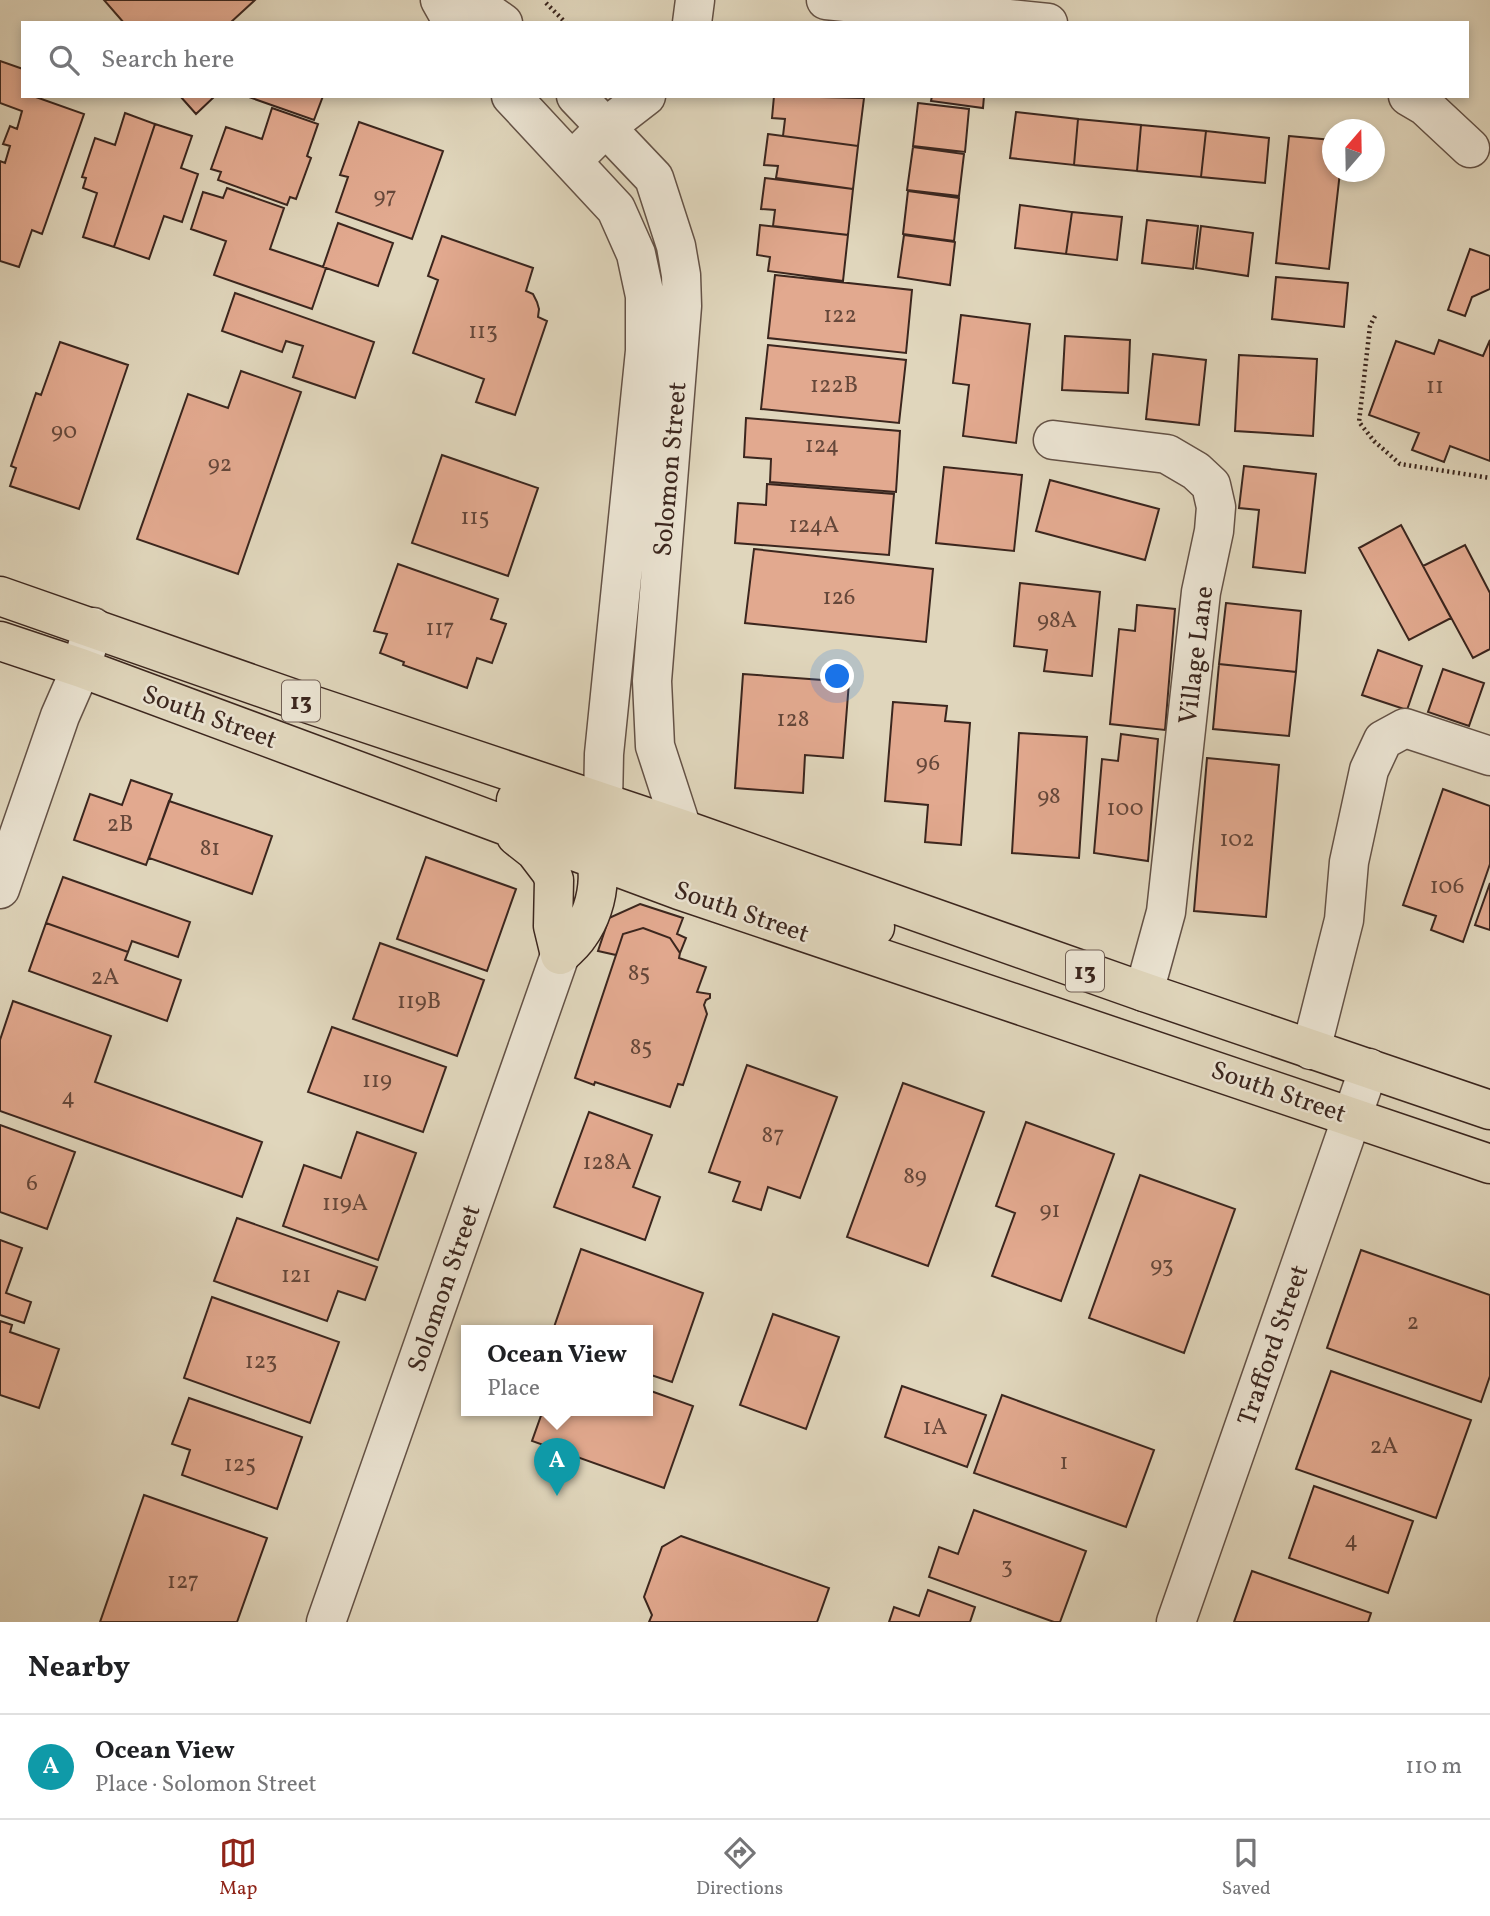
<!DOCTYPE html>
<html lang="en">
<head>
<meta charset="utf-8">
<style>
	:root { --surface:#fff; --page:#f6f6f6; --text:#202124; --muted:#757577; --line:#e0e0e0; --accent:#8f2418 }
	body { margin:0; font-family:Vollkorn,serif; background:var(--page); color:var(--text) }
	.compass { position:absolute; left:1322px; top:119px; width:63px; height:63px; border-radius:50%; background:var(--surface); box-shadow:0 4px 10px #0003; rotate:20deg }
	.you { position:absolute; left:838px; top:677px; width:24px; height:24px; margin:-18px; border:5px solid #fff; border-radius:50%; background:#1a73e8; box-shadow:0 0 0 10px #1a73e833 }
	.badge { display:grid; place-items:center; width:46px; height:46px; border-radius:50%; background:var(--accent); color:#fff; font-size:23px; font-weight:700 }
	.pin { position:absolute; translate:-50% -58px; filter:drop-shadow(0 2px 4px #0008) }
	.pin::after { content:''; position:absolute; top:37px; width:24px; height:21px; background:inherit; clip-path:polygon(0 0,100% 0,50% 100%) }
	.popup { position:absolute; left:461px; top:1325px; width:192px; height:91px; box-sizing:border-box; display:grid; place-content:center; border-radius:0px; background:var(--surface); filter:drop-shadow(0 2px 5px #0005); font-size:23px; white-space:nowrap; color:var(--muted) }
	.popup b { font-size:26px; color:var(--text) }
	.popup::after { content:''; position:absolute; left:50%; top:100%; margin-left:-14px; border:14px solid transparent; border-top-color:var(--surface) }
	.list { margin:0; padding:0; list-style:none }
	h2 { display:flex; justify-content:space-between; align-items:center; height:91px; margin:0; padding:0 28px; font-size:30px }
	h2 small { font-size:23px; font-weight:400; color:var(--muted) }
	.list li { display:grid; grid-template-columns:46px 1fr auto; gap:21px; align-items:center; box-sizing:border-box; height:105px; padding:0 28px; border-top:2px solid var(--line) }
	.list b { display:block; font-size:26px; white-space:nowrap }
	.list p { margin:0; font-size:23px; white-space:nowrap; color:var(--muted) }
	.list em { font-size:23px; font-style:normal; color:var(--muted) }
	.icon { flex:none; width:38px; height:38px; fill:none; stroke:currentColor; stroke-width:2; stroke-linecap:round; stroke-linejoin:round }
	.map { position:relative; flex:none; width:1490px; height:1622px; overflow:hidden }
	.search { position:absolute; background:var(--surface); box-shadow:0 4px 10px #0003; left:21px; right:21px; top:21px; height:77px; display:flex; align-items:center; gap:18px; box-sizing:border-box; padding:0 24px; border-radius:0px; color:var(--muted); font-size:26px }
	.sheet { height:196px; background:var(--surface) }
	nav { display:flex; justify-content:space-around; align-items:center; box-sizing:border-box; height:98px; border-top:2px solid var(--line); background:var(--surface); font-size:19px; color:var(--muted) }
	nav a { display:grid; justify-items:center; gap:4px }
	nav .on { color:var(--accent) }
	.map>svg:first-child { display:block }
	.building { fill:#e2a98f; stroke:#3b261e; stroke-width:2 }
	.lines { fill:none; stroke-linecap:round; stroke-linejoin:round }
	.minor-casing { stroke:#645246; stroke-width:41 }
	.tertiary-casing { stroke:#645246; stroke-width:41 }
	.primary-casing { stroke:#3b261e; stroke-width:41 }
	.path { stroke:#3b261e; stroke-width:4.5; stroke-dasharray:2 3.5; stroke-linecap:butt }
	.minor { stroke:#ebe4d3; stroke-width:38 }
	.tertiary { stroke:#ebe4d3; stroke-width:38 }
	.primary { stroke:#e0d6bc; stroke-width:38 }
	.labels { text-anchor:middle; stroke-width:5; stroke-linejoin:round; paint-order:stroke }
	.number-label { font-size:23px; fill:#65473a }
	.shield { fill:#ebe4d3; stroke:#705f54; stroke-width:2 }
	.shield-label { font-size:24px; font-weight:bold; fill:#3b261e }
	.street-label { font-size:26px; fill:#3b261e; stroke:#ebe4d3 }
</style>
</head>
<body>
<div class="map">
<svg width="1490" height="1622" viewBox="0 0 1490 1622">
	<rect width="100%" height="100%" fill="#e0d6bc"/>
	<filter id="stains"><feTurbulence type="fractalNoise" baseFrequency=".00286" numOctaves="4"/><feColorMatrix values="0 0 0 0 .2 0 0 0 0 .09 0 0 0 0 .02 0 0 0 .5 -.17"/></filter>
	<radialGradient id="worn" r=".72"><stop offset=".6" stop-color="#630" stop-opacity="0"/><stop offset="1" stop-color="#630" stop-opacity=".3"/></radialGradient>
	<path class="building" d="M104 0H255L230 23H124Z
		M0 61 23 69V96H33L84 114 42 234 32 230 19 267 0 261V161L5 163 10 146 3 144 10 126 17 129 22 111 0 103Z
		M180 96H215L196 114Z
		M246 96H323L314 120Z
		M774 96 864 98 858 146 783 136 785 119 772 118Z
		M932 96H984L983 108 931 101Z
		M918 103 969 109 965 152 913 146Z
		M272 108 318 124 307 156 311 158 296 199 290 197 287 205 218 180 221 172 211 169 226 127 262 139Z
		M1016 112 1078 119 1074 165 1010 158Z
		M125 113 155 124 114 247 83 237 97 193 83 188 86 178 82 177 95 138 115 145Z
		M1078 119 1141 125 1137 171 1074 165Z
		M359 122 443 151 412 239 336 212 348 177 340 175Z
		M155 124 192 136 181 168 198 174 182 222 164 216 149 259 114 247Z
		M1141 125 1206 131 1201 177 1137 171Z
		M1206 131 1269 138 1265 183 1201 177Z
		M768 134 858 146 853 189 776 178 778 166 764 165Z
		M1289 136 1332 140V172H1340L1329 269 1276 263Z
		M913 147 964 154 959 196 907 190Z
		M765 178 853 189 848 235 773 226 775 210 761 209Z
		M227 188 284 208 270 249 326 268 312 309 214 275 226 241 191 229 203 192 223 198Z
		M908 191 959 198 954 241 903 234Z
		M1020 205 1072 212 1066 254 1015 248Z
		M1072 212 1122 217 1117 260 1066 254Z
		M1147 220 1198 226 1193 269 1142 263Z
		M338 223 393 243 378 286 323 267Z
		M760 225 848 235 843 281 768 271 770 257 757 255Z
		M1201 226 1253 233 1248 276 1196 268Z
		M904 235 955 242 950 285 898 277Z
		M442 236 533 268 526 291 533 294 537 302 539 309 538 317 547 321 515 415 476 402 484 379 413 353 438 280 428 276Z
		M1470 249 1490 256V289L1472 297 1465 316 1448 310Z
		M775 275 912 290 906 353 768 338Z
		M1276 277 1348 283 1344 327 1272 319Z
		M235 293 374 342 355 398 293 377 303 346 286 341 282 352 222 331Z
		M961 315 1030 324 1016 443 963 436 969 385 953 383Z
		M1065 336 1130 340 1128 393 1062 390Z
		M1439 340 1483 356 1490 340V461L1450 446 1444 462 1412 450 1419 433 1369 415 1396 341 1434 354Z
		M60 342 128 365 79 509 10 486 16 468 11 466 36 393 41 395Z
		M768 345 906 360 899 423 761 409Z
		M1153 354 1206 360 1199 425 1146 419Z
		M1239 355 1317 359 1313 436 1235 431Z
		M241 371 301 392 238 574 137 539 188 394 228 408Z
		M746 418 900 431 896 492 770 482 771 459 744 457Z
		M442 455 538 488 508 576 412 543Z
		M1244 466 1316 474 1305 573 1253 567 1259 510 1239 508Z
		M944 467 1022 475 1014 551 936 543Z
		M1050 480 1159 509 1145 560 1036 531Z
		M767 484 894 494 889 555 735 543 738 503 766 505Z
		M1401 525 1451 618 1409 640 1359 548Z
		M1465 545 1490 593V649L1473 658 1423 566Z
		M754 549 933 569 926 642 745 623Z
		M398 564 498 599 491 619 506 624 492 663 477 658 467 688 403 665 404 662 380 653 387 634 374 631Z
		M1020 583 1100 592 1092 676 1044 671 1047 650 1014 646Z
		M1226 603 1301 611 1296 672 1219 664Z
		M1137 605 1175 609 1165 730 1110 724 1119 629 1135 631Z
		M1378 650 1422 666 1407 710 1362 695Z
		M1219 664 1296 672 1289 736 1213 729Z
		M1443 669 1484 683 1469 726 1428 712Z
		M743 674 849 682 843 758 805 755 803 793 735 788Z
		M893 702 947 706 945 721 970 723 961 845 925 842 928 805 885 801Z
		M1019 733 1087 737 1079 858 1012 853Z
		M1121 734 1158 739 1148 861 1094 853 1102 759 1118 761Z
		M1207 758 1279 765 1266 917 1194 911Z
		M131 780 172 794 146 865 74 840 90 794 122 805Z
		M1443 789 1490 806V864L1463 942 1431 930 1436 916 1403 905Z
		M169 801 272 836 252 894 149 858Z
		M426 857 516 889 487 971 397 939Z
		M63 877 190 922 178 957 132 941 128 952 46 923Z
		M1490 883V930L1475 925Z
		M640 904 683 918 677 934 686 938 680 953 670 938 643 928 623 934 616 955 598 951 609 918Z
		M46 923 128 952 125 960 181 980 167 1021 29 971Z
		M643 928 670 938 680 953 679 958 706 967 697 992 710 994V998L706 1000 704 1005 707 1014 683 1085 678 1084 670 1107 595 1082 594 1085 575 1078 623 934Z
		M380 943 484 980 457 1056 353 1019Z
		M13 1001 111 1036 95 1082 262 1142 242 1197 0 1111V1040Z
		M332 1027 446 1067 423 1132 308 1092Z
		M747 1065 837 1097 800 1198 768 1187 761 1210 733 1201 740 1182 709 1172Z
		M903 1083 984 1112 928 1266 847 1237Z
		M589 1112 652 1135 633 1187 660 1197 645 1240 554 1207Z
		M1026 1122 1114 1154 1061 1301 992 1276 1015 1213 996 1206Z
		M0 1125 75 1152 47 1229 0 1212Z
		M357 1132 416 1153 378 1260 283 1226 304 1165 341 1178Z
		M1140 1175 1235 1209 1184 1353 1089 1318Z
		M237 1218 377 1267 365 1300 338 1291 327 1321 214 1281Z
		M0 1240 22 1248 6 1293 31 1302 24 1323 0 1315Z
		M581 1249 703 1293 672 1382 648 1374V1330H553Z
		M1361 1250 1490 1295V1376L1481 1402 1327 1348Z
		M212 1297 339 1342 310 1423 184 1378Z
		M773 1314 839 1337 806 1429 740 1405Z
		M0 1321 12 1325 10 1332 59 1349 39 1408 0 1395Z
		M1331 1371 1471 1420 1436 1518 1296 1469Z
		M902 1386 986 1415 967 1467 885 1437Z
		M648 1390 693 1406 664 1488 532 1441 543 1410H648Z
		M1002 1395 1154 1450 1126 1527 974 1473Z
		M189 1398 302 1437 277 1509 182 1475 190 1450 172 1444Z
		M1314 1486 1413 1521 1388 1593 1289 1558Z
		M144 1495 267 1538 237 1622H100Z
		M974 1510 1086 1551 1060 1622H1054L929 1577 939 1547 958 1554Z
		M681 1536 829 1588 817 1622H649L652 1615 644 1597 662 1547Z
		M1252 1571 1371 1613 1368 1622H1234Z
		M928 1590 975 1607 970 1622H889L894 1607 919 1616Z"/>
	<g class="lines">
		<defs>
			<path id="minor" d="M826 0 1048 23
				M692 23 695 0
				M1408 96 1425 106 1470 148
				M572 161 606 127 646 96
				M1053 440 1167 454 1196 471 1211 485 1216 507 1214 531 1201 592 1166 912 1144 992
				M0 889 60 716 81 668 93 627
				M1311 1050 1344 920 1349 862 1369 770 1383 740 1405 728 1490 756
				M326 1622 560 955
				M1176 1622 1369 1068"/>
			<path id="tertiary" d="M440 0 453 23
				M470 0 503 23
				M511 96 616 209 636 254 645 296V351L604 754 603 803
				M576 96 654 178 676 246 681 275 682 306 652 681 655 746 682 829"/>
			<path id="primary" d="M0 596 303 702 682 829 1144 992 1490 1110
				M0 641 81 668 679 890 1490 1164
				M604 805C615 828 634 841 656 852L875 927
				M516 836 535 851 551 872 554 880 553 926 560 955C567 949 574 943 579 935 601 905 608 851 576 825 560 812 535 807 516 800"/>
		</defs>
		<use href="#minor" class="minor-casing"/>
		<use href="#tertiary" class="tertiary-casing"/>
		<use href="#primary" class="primary-casing"/>
		<path class="path" d="M546 3 566 23
			M1375 316 1370 326 1359 422 1374 441 1400 464 1490 478"/>
		<use href="#minor" class="minor"/>
		<use href="#tertiary" class="tertiary"/>
		<use href="#primary" class="primary"/>
	</g>
	<g class="labels">
		<g class="number-label">
			<text x="385" y="203">97</text>
			<text x="840" y="322">122</text>
			<text x="483" y="338">113</text>
			<text x="834" y="392">122B</text>
			<text x="1435" y="393">11</text>
			<text x="64" y="438">90</text>
			<text x="822" y="452">124</text>
			<text x="220" y="471">92</text>
			<text x="475" y="524">115</text>
			<text x="814" y="532">124A</text>
			<text x="839" y="604">126</text>
			<text x="1057" y="627">98A</text>
			<text x="440" y="635">117</text>
			<text x="793" y="726">128</text>
			<text x="928" y="770">96</text>
			<text x="1049" y="803">98</text>
			<text x="1125" y="815">100</text>
			<text x="120" y="831">2B</text>
			<text x="1237" y="846">102</text>
			<text x="210" y="855">81</text>
			<text x="1447" y="893">106</text>
			<text x="639" y="980">85</text>
			<text x="105" y="984">2A</text>
			<text x="419" y="1008">119B</text>
			<text x="641" y="1054">85</text>
			<text x="377" y="1087">119</text>
			<text x="68" y="1104">4</text>
			<text x="773" y="1142">87</text>
			<text x="607" y="1169">128A</text>
			<text x="915" y="1183">89</text>
			<text x="32" y="1190">6</text>
			<text x="345" y="1210">119A</text>
			<text x="1050" y="1217">91</text>
			<text x="1162" y="1272">93</text>
			<text x="296" y="1282">121</text>
			<text x="1413" y="1329">2</text>
			<text x="261" y="1368">123</text>
			<text x="935" y="1434">1A</text>
			<text x="1384" y="1453">2A</text>
			<text x="1064" y="1469">1</text>
			<text x="240" y="1471">125</text>
			<text x="1351" y="1547">4</text>
			<text x="1007" y="1573">3</text>
			<text x="183" y="1588">127</text>
		</g>
		<g class="shield">
			<rect x="282" y="680.5" width="38" height="41" rx="5"/>
			<rect x="1066" y="950.5" width="38" height="41" rx="5"/>
		</g>
		<g class="shield-label">
			<text x="301" y="709">13</text>
			<text x="1085" y="979">13</text>
		</g>
		<g class="street-label">
			<text transform="translate(669 469) rotate(-85)" y="9">Solomon Street</text>
			<text transform="translate(1195 655) rotate(-83)" y="9">Village Lane</text>
			<text transform="translate(210 716) rotate(20)" y="9">South Street</text>
			<text transform="translate(742 911) rotate(19)" y="9">South Street</text>
			<text transform="translate(1279 1091) rotate(19)" y="9">South Street</text>
			<text transform="translate(443 1288) rotate(-71)" y="9">Solomon Street</text>
			<text transform="translate(1272 1345) rotate(-71)" y="9">Trafford Street</text>
		</g>
	</g>
	<rect width="100%" height="100%" filter="url(#stains)"/>
	<rect width="100%" height="100%" fill="url(#worn)"/>
</svg>
<svg class="compass" viewBox="-18 -18 36 36"><path d="M0-13l5 13h-10z" fill="#e53935"/><path d="M0 13l5-13h-10z" fill="#757577"/></svg>
<div class="you"></div>
<div class="pin badge" style="left:557px;top:1496px;background:#0f9aa8">A</div>
<div class="popup"><b>Ocean View</b>Place</div>
<div class="search"><svg class="icon" aria-label="search" viewBox="0 0 24 24"><circle cx="10" cy="10" r="6"/><path d="M15 15l6 6"/></svg>Search here</div>
</div>
<section class="sheet">
<h2>Nearby<small></small></h2>
<ul class="list">
<li><span class="badge" style="background:#0f9aa8">A</span><div><b>Ocean View</b><p>Place · Solomon Street</p></div><em>110 m</em></li>
</ul>
</section>
<nav>
<a class="on"><svg class="icon" aria-label="map" viewBox="0 0 24 24"><path d="M3 6l6-2 6 2 6-2v14l-6 2-6-2-6 2zM9 4v14M15 6v14"/></svg>Map</a>
<a><svg class="icon" aria-label="directions" viewBox="0 0 24 24"><path d="M12 3l9 9-9 9-9-9zM9 14v-3h6M13 9l2 2-2 2"/></svg>Directions</a>
<a><svg class="icon" aria-label="saved" viewBox="0 0 24 24"><path d="M7 4h10v16l-5-4-5 4z"/></svg>Saved</a>
</nav>
</body>
</html>
